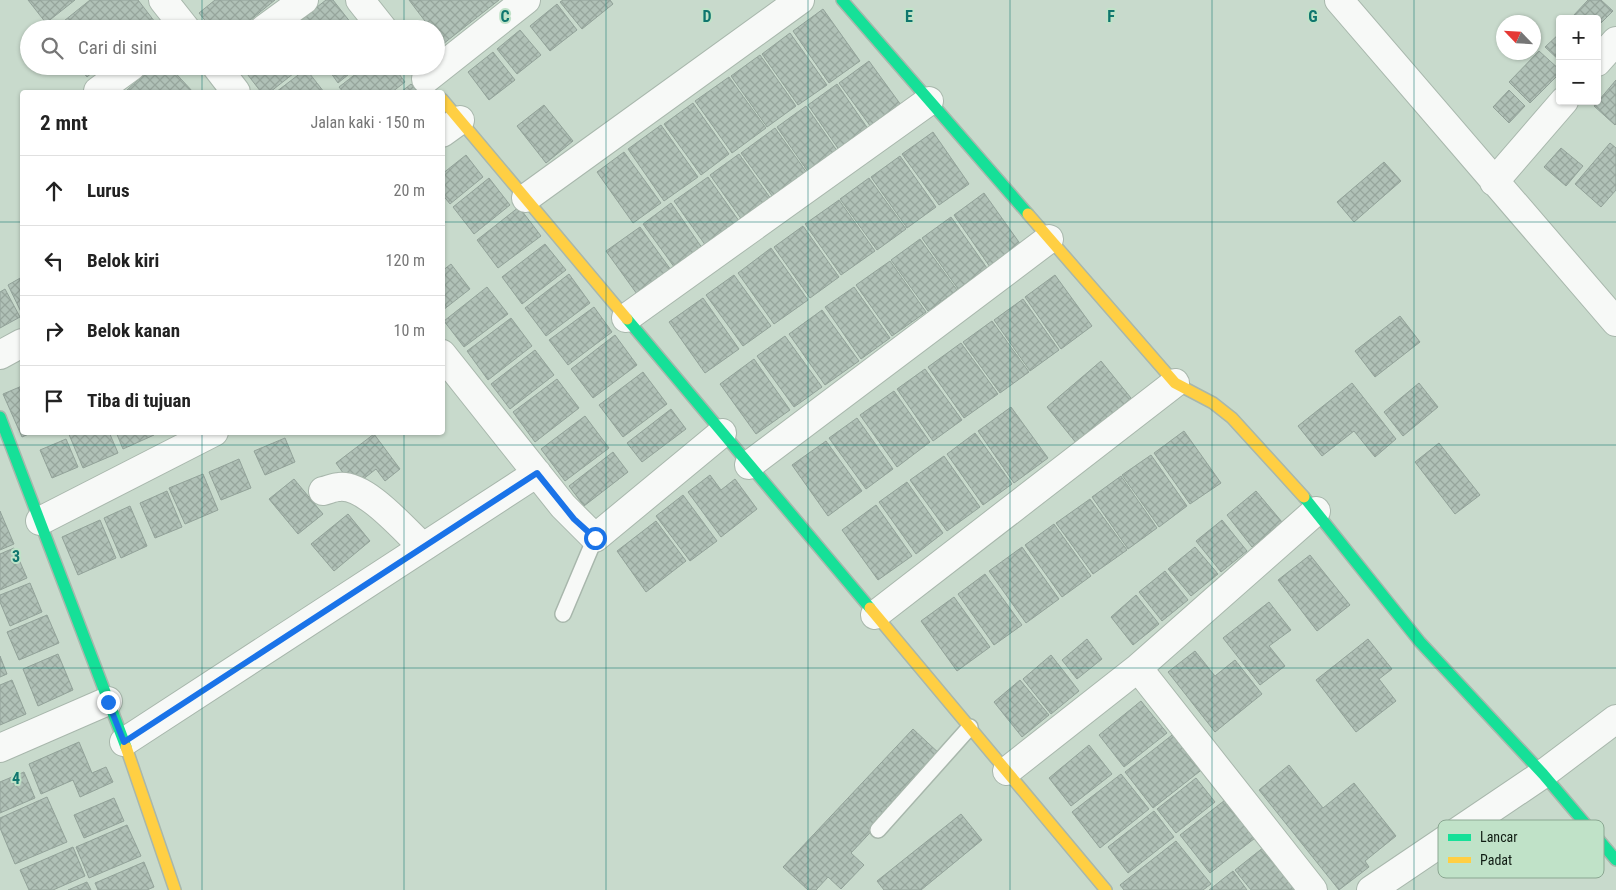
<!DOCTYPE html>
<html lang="id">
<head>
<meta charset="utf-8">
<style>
	:root { --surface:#fff; --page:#f6f6f6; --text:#222; --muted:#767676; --line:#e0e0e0 }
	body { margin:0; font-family:"Roboto Condensed",sans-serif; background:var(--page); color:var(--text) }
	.controls { position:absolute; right:15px; top:15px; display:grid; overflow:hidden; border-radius:5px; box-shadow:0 1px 4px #0004 }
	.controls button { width:45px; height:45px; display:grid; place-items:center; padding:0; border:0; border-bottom:1px solid var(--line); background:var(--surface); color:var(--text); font:25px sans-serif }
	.compass { position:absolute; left:1496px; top:15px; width:45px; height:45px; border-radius:50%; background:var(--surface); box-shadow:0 1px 4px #0004; rotate:295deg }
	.stop { position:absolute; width:15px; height:15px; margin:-11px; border:4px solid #1a73e8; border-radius:50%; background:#fff }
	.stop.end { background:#1a73e8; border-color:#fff; box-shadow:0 1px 5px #0008 }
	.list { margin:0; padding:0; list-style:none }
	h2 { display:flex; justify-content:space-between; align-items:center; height:65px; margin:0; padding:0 20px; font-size:21px }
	h2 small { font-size:16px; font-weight:400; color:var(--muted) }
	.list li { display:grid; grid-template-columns:32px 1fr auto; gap:15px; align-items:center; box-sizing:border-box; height:70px; padding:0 20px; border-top:1px solid var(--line) }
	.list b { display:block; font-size:19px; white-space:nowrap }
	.list em { font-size:16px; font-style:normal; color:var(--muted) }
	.icon { flex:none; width:28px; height:28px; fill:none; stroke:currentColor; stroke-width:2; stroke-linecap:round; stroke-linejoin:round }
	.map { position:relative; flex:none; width:1616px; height:890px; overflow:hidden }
	.search { position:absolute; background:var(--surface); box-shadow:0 1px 4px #0004; left:20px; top:20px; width:425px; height:55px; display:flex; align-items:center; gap:12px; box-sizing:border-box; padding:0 18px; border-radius:28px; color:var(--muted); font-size:19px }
	.panel { position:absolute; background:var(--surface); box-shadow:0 1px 4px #0004; left:20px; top:90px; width:425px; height:345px; border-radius:5px }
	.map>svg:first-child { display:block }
	.building { fill:url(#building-cross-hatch); stroke:#92a299 }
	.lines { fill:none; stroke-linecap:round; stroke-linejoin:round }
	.lane-casing { stroke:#a8b7ac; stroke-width:18 }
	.street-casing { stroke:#a8b7ac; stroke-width:30 }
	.fast-casing { stroke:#a8b7ac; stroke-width:14 }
	.slow-casing { stroke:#a8b7ac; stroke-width:14 }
	.lane { stroke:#f7f9f7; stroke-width:15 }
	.street { stroke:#f7f9f7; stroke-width:28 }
	.fast { stroke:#16e098; stroke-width:11 }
	.slow { stroke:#ffcf43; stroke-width:11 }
	.route { stroke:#1a73e8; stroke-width:6 }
	.grid { fill:none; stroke:#0f766e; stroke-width:1; stroke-opacity:0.55 }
	.key { fill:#c0e2c8; stroke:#8ba792; stroke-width:1 }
	.key-label { font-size:14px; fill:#101c13 }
	.grid-label { font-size:16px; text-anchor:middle; font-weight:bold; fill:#0f766e; stroke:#c0e2c8; stroke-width:4; stroke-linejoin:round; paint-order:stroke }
</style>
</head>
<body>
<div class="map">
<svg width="1616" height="890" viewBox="0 0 1616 890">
	<defs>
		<pattern id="building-cross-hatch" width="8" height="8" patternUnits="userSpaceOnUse" patternTransform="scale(1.25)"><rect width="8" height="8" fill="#b0c1b7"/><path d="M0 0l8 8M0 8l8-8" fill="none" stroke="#96a59c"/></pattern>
	</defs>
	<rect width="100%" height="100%" fill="#c8dacc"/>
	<path class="building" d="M28 0H75L46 23Z
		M90 0H138L155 22 146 29H54Z
		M215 0H275L239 29H212L199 13Z
		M326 0H333L351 23 343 29H297L294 25Z
		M409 0H499L443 44 436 35V29H431Z
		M563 0H610L613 4 582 29 560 2Z
		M1588 0H1601L1613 11 1597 27V19H1576L1573 16Z
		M557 4 577 30 550 51 530 26Z
		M823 9 860 61 829 83 793 31Z
		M520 30 541 55 517 74 497 49Z
		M790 33 827 85 798 105 762 54Z
		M1560 33V61L1545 47Z
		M1539 51 1560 70V73L1530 103 1509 82Z
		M493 52 515 80 489 100 468 72Z
		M760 55 796 106 767 127 731 76Z
		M869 61 906 112 876 134 839 83Z
		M78 66H100L87 77Z
		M153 66H169L193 92H127L126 91Z
		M241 66H303L270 92H261Z
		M326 66H359L338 83Z
		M366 66H393L405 82 392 92H343L339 87Z
		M306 69 324 92H276Z
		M729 77 766 128 732 153 695 101Z
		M1616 80V124L1615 125 1594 106Z
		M411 84 418 92H401Z
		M837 84 873 136 844 157 808 105Z
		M1509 90 1525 106 1509 123 1493 107Z
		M693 103 729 154 701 175 664 124Z
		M544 105 573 141 546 163 517 126Z
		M806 106 842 158 813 179 777 127Z
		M661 125 698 177 664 201 628 149Z
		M775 128 812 180 778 204 741 153Z
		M933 132 969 184 939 205 902 154Z
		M1610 143 1616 148V190L1601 207 1575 184Z
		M1561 148 1583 166 1566 186 1544 167Z
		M624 152 661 203 633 223 597 172Z
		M739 154 776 206 747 227 710 175Z
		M466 155 483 177 450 204 442 194V174Z
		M900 156 936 207 907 228 871 177Z
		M1384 162 1401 181 1354 222 1337 202Z
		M708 177 744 228 711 253 674 201Z
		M489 178 510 205 474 234 453 207Z
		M869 178 906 229 877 250 840 199Z
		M984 193 1021 245 990 267 954 215Z
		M839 200 875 251 841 275 805 224Z
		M671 203 707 255 680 275 643 224Z
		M519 207 541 236 498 268 477 240Z
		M951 217 987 268 958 289 922 238Z
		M803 226 839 277 810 298 774 247Z
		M640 227 676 277 642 301 606 251Z
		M920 239 957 290 928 311 891 260Z
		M545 244 566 270 522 304 502 277Z
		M771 248 808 300 774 324 738 273Z
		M890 261 926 312 892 336 856 285Z
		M451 264 470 289 443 310 442 271Z
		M569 274 590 303 546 336 525 308Z
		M734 275 771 326 743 346 706 295Z
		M1055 275 1092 326 1061 349 1025 297Z
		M22 277V314L8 285Z
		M487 287 508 314 464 347 444 321Z
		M854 287 890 338 861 359 825 307Z
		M5 289 20 317 0 328V292Z
		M703 298 739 349 705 373 669 322Z
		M1023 299 1059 350 1030 371 994 320Z
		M594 307 612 332 568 365 549 340Z
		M822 310 859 361 825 385 789 334Z
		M1400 316 1420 342 1375 377 1355 351Z
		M511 318 532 346 488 380 467 351Z
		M992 321 1029 372 1000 393 963 342Z
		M615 335 637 365 593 398 571 369Z
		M785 336 822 387 794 407 757 356Z
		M961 343 998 394 964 418 928 367Z
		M535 350 554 375 510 409 491 384Z
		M754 359 790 410 756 434 720 384Z
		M1101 361 1131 398 1077 444 1047 407Z
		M925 369 962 420 933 441 897 389Z
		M643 372 667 404 623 437 599 405Z
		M557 379 579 408 535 442 513 412Z
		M1352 383 1396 439 1375 457 1354 431 1322 456 1298 426Z
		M1419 383 1438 407 1403 436 1384 412Z
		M22 386V432H33L22 437 3 394Z
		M894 391 930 442 897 467 860 415Z
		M1011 407 1048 458 1014 483 978 431Z
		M671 409 686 429 642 462 627 443Z
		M585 416 609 448 565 481 541 449Z
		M857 418 893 469 866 489 829 438Z
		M1184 431 1221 483 1190 504 1154 453Z
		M68 432H109L118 453 83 468Z
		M116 432H153L154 435 123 449Z
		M975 433 1012 484 983 505 947 454Z
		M374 434 400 469 385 481 376 469 353 487 336 463Z
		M285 438 295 462 265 475 254 451Z
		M66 439 78 467 52 478 40 450Z
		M826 441 862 491 828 516 792 465Z
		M1439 443 1480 495 1455 514 1415 462Z
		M613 452 628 472 584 506 569 486Z
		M1151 455 1187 506 1159 527 1122 475Z
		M944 456 980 507 947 531 910 480Z
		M239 459 251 488 221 500 209 472Z
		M203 474 218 510 185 524 169 488Z
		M710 475 721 490 735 479 757 509 721 537 688 492Z
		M1121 476 1157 528 1128 549 1092 497Z
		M294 479 323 514 298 534 269 499Z
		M907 482 943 533 916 554 879 502Z
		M167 491 182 527 155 538 140 503Z
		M1256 491 1282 522 1252 547 1227 515Z
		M683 495 717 541 690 561 656 516Z
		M1090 499 1127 550 1093 574 1056 523Z
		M876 505 912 556 878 580 842 530Z
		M130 506 147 546 121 558 104 518Z
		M0 511 14 544 0 550Z
		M348 514 370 541 334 571 311 544Z
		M100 520 116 558 78 575 62 537Z
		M1222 520 1247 551 1221 572 1196 541Z
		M656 521 686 561 646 592 617 551Z
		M1054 524 1091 576 1062 597 1025 545Z
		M1022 547 1059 599 1026 623 989 571Z
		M1195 547 1218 574 1191 596 1168 569Z
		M14 548 27 578 0 590V554Z
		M1310 555 1350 605 1317 631 1278 580Z
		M1165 571 1188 600 1162 621 1139 592Z
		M985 574 1022 625 994 645 958 594Z
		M30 583 42 612 10 626 0 602V595Z
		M1136 595 1159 624 1133 645 1111 617Z
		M954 597 990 647 957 671 921 621Z
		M1269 602 1291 630 1269 646 1285 666 1260 685 1223 638Z
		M47 615 59 643 19 660 7 632Z
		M1087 639 1102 659 1077 679 1062 660Z
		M1368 639 1392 669 1379 679 1396 701 1356 732 1316 680Z
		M1195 651 1215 676 1235 660 1262 694 1215 732 1168 672Z
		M58 654 73 690 38 706 23 669Z
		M1051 655 1079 691 1051 714 1023 679Z
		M0 656 7 674 0 677Z
		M12 680 26 714 0 725V685Z
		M1020 680 1049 715 1022 737 994 702Z
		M1141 701 1167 733 1124 767 1099 735Z
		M913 729 942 756 851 853 864 865 841 889 828 877 816 890H808L783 867Z
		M1176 732 1204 768 1153 808 1125 772Z
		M79 742 92 773 106 767 113 782 80 797 73 780 41 794 29 764Z
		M1089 745 1112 774 1071 806 1049 778Z
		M1289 765 1323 808 1354 783 1396 836 1365 861 1369 867 1339 890 1259 790Z
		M24 772 35 798 0 813V782Z
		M1121 774 1149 809 1100 848 1072 812Z
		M1196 778 1215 802 1176 833 1157 809Z
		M47 797 67 842 15 864 0 828V818Z
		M1229 797 1259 835 1210 873 1180 835Z
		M114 798 124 821 84 838 74 815Z
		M1154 811 1174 837 1128 873 1108 847Z
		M961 814 982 840 921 890H884L877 881Z
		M127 825 141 856 89 878 76 847Z
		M1176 841 1211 884 1203 890H1124L1120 885Z
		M1269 843 1306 890H1251L1235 870Z
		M73 847 85 876 53 890H29L20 870Z
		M144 862 154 887 147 890H98L95 883Z
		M1233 871 1247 890H1209Z
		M87 882 91 890H68Z"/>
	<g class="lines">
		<defs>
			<path id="lane" d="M563 614 595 538
				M878 830 970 727"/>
			<path id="street" d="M163 0 186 29
				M360 0 383 29
				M1339 0 1616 322
				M264 29 304 0
				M1597 62 1616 41
				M216 66 236 92
				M426 79 526 0
				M98 91 132 66
				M442 133 460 120
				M1494 182 1564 101
				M526 198 800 0
				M626 318 929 101
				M442 354 563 506 595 538 722 433
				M0 355 22 343
				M749 465 1049 239
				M323 491C328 490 334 487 339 487 366 484 404 530 423 547
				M40 521 214 432
				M875 615 1175 383
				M1138 668 1313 890
				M124 742 537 473
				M0 748 108 701
				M1007 771 1138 668 1316 511
				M1371 890 1543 774 1616 719"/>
			<path id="fast" d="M842 0 1028 214
				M627 319 870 608
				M0 417 126 747
				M1304 497 1420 642 1543 774 1616 860"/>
			<path id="slow" d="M442 99 627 319
				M1028 214 1175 383 1213 403 1232 418 1304 497
				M870 608 1106 890
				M126 747 175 890"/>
		</defs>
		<use href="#lane" class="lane-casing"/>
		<use href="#street" class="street-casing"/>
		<use href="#fast" class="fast-casing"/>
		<use href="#slow" class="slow-casing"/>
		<use href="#lane" class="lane"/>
		<use href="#street" class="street"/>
		<use href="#fast" class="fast"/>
		<use href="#slow" class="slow"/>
	</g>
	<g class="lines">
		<path class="route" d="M108 702 124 742 537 473 574 519 595 538"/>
	</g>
	<path class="grid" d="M202 0V29M404 0V29M606 0V890M808 0V890M1010 0V890M1212 0V890M1414 0V890M202 66V92M404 66V92M0 222H22M442 222H1616M202 432V890M404 432V890M0 445H1616M0 668H1616"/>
	<rect x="1438" y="820" width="166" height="58" rx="8" class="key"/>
	<rect x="1448" y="834" width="23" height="7" fill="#16e098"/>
	<rect x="1448" y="857" width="23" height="6" fill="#ffcf43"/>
	<g class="key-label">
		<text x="1480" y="842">Lancar</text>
		<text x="1480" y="865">Padat</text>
	</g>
	<g class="grid-label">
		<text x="505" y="22">C</text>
		<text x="707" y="22">D</text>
		<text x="909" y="22">E</text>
		<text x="1111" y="22">F</text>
		<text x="1313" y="22">G</text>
		<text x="16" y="562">3</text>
		<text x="16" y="784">4</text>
	</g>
</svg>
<div class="controls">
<button>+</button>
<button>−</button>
</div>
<svg class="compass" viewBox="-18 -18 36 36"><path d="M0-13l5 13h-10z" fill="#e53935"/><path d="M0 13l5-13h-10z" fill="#767676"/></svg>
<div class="stop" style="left:595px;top:538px"></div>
<div class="stop end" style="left:108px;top:702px"></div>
<div class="search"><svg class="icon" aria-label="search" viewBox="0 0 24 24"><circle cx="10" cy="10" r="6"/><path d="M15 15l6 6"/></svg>Cari di sini</div>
<section class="panel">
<h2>2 mnt<small>Jalan kaki · 150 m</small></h2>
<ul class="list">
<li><svg class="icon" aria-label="ahead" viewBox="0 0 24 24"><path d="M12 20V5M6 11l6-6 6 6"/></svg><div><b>Lurus</b></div><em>20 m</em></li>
<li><svg class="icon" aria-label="left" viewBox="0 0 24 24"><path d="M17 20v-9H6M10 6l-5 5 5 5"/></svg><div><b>Belok kiri</b></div><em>120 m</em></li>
<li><svg class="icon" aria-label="right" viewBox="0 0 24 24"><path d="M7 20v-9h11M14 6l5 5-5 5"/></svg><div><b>Belok kanan</b></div><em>10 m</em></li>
<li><svg class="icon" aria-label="arrive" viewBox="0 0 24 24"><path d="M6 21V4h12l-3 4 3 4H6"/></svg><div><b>Tiba di tujuan</b></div></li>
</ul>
</section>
</div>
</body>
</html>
